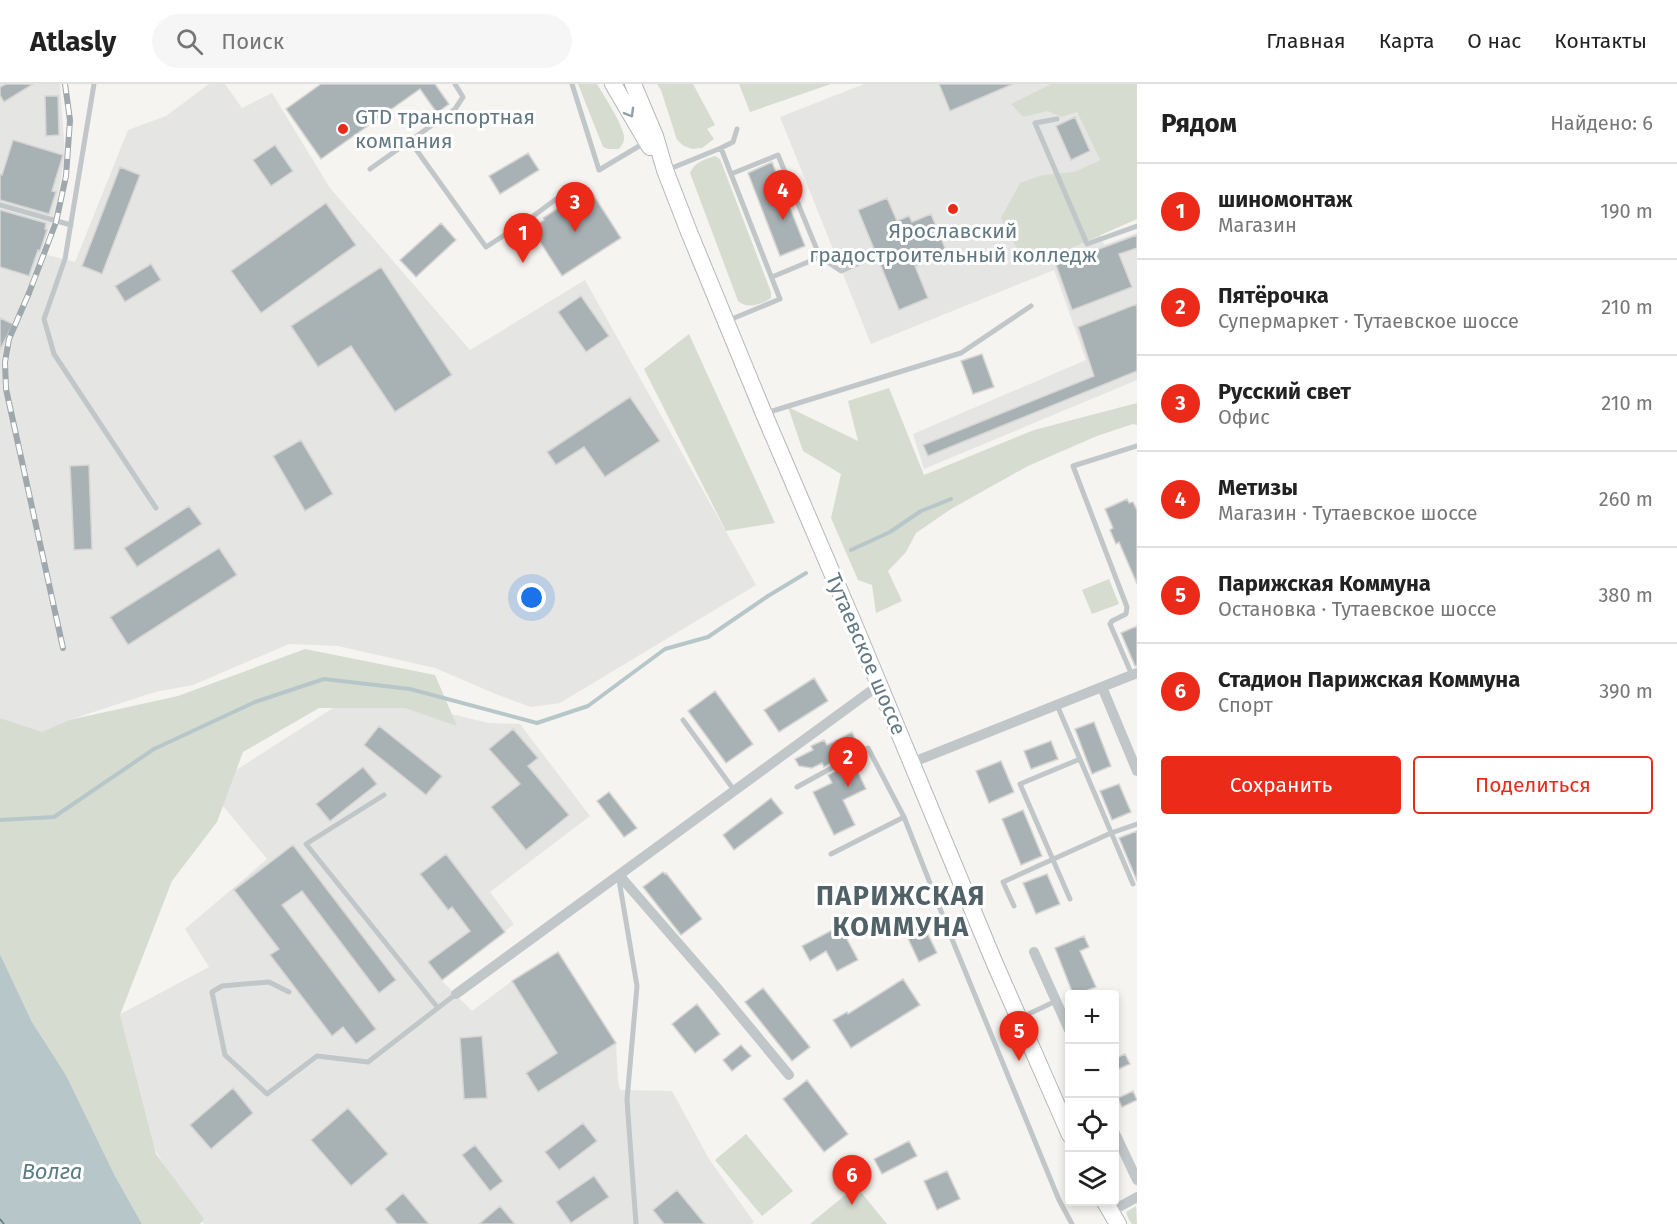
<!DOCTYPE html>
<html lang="ru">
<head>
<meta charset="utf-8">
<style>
	:root { --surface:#fff; --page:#f6f6f6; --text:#222; --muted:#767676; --line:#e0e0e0; --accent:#ec2a19 }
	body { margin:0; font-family:"Fira Sans",sans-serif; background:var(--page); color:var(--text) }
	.controls { position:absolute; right:18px; bottom:18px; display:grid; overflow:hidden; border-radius:6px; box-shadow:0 3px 9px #0003 }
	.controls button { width:54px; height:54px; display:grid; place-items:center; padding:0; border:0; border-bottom:2px solid var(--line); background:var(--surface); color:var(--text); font:30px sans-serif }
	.you { position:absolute; left:532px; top:514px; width:21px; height:21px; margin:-15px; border:4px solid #fff; border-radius:50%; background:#1a73e8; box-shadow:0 0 0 9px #1a73e833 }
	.badge { display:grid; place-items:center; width:39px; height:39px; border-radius:50%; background:var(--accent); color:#fff; font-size:20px; font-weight:700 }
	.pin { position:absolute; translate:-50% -50px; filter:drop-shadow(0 2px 3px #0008) }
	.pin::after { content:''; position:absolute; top:32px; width:21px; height:18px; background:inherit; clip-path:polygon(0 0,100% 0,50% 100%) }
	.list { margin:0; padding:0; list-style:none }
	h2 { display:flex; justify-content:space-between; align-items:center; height:78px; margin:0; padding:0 24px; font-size:26px }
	h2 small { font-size:20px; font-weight:400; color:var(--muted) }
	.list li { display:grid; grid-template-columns:39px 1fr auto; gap:18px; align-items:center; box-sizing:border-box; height:96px; padding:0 24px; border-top:2px solid var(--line) }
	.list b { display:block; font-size:22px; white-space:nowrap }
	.list p { margin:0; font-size:20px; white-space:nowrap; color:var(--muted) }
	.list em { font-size:20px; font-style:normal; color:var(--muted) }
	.actions { display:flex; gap:12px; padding:18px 24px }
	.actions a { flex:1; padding:14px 0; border:2px solid var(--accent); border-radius:6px; text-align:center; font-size:21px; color:var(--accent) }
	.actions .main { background:var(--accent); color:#fff }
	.icon { flex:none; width:33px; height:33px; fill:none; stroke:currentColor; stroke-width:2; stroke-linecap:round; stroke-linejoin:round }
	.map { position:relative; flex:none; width:1137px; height:1140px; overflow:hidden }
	header { display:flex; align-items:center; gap:36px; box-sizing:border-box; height:84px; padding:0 30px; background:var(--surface); border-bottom:2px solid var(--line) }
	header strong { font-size:28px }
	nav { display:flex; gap:33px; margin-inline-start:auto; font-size:21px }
	.search { width:420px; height:54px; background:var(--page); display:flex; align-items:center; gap:15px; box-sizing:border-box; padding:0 21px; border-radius:33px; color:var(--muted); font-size:22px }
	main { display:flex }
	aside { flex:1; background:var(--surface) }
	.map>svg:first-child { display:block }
	.built { fill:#e5e5e4 }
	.green { fill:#d7dcd1 }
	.water { fill:#b7c7c9 }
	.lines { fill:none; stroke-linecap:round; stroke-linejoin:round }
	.stream { stroke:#b7c7c9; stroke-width:4 }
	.ferry { stroke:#5d7c80; stroke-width:1.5; stroke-dasharray:8 6; stroke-linecap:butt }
	.building { fill:#a8b2b5; stroke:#d6d5d3; stroke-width:1.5 }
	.primary-casing { stroke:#b2b8ba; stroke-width:18 }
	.lane { stroke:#c1c6c8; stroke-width:5 }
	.street { stroke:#c1c6c8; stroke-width:10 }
	.primary { stroke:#fff; stroke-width:16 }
	.rail-casing { stroke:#9fa8ac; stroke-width:6 }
	.rail { stroke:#fff; stroke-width:4; stroke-dasharray:11; stroke-linecap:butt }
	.oneway { stroke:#91a1a8 }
	.poi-dot { fill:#ec2a19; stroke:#fff; stroke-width:2 }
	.labels { text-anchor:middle; stroke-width:6; stroke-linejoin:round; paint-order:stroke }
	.poi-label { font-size:21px; fill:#627983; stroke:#fff; text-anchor:start }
	.street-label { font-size:21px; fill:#627983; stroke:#fff }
	.water-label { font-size:22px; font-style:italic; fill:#5d7c80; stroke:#fff }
	.district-label { font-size:27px; font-weight:bold; letter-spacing:1.5px; fill:#506168; stroke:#fff }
</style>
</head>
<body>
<header>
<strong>Atlasly</strong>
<div class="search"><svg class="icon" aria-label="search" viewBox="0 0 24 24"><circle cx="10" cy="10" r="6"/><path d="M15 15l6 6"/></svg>Поиск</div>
<nav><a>Главная</a><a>Карта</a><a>О нас</a><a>Контакты</a></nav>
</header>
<main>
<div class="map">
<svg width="1137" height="1140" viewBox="0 0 1137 1140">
	<rect width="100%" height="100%" fill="#f5f4f0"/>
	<path class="built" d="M0 0H60L65 71 55 129 40 169 75 178 128 46 166 32 209 0H225L242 24 272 9 330 104 470 266 585 196 756 501 560 619 531 623 498 611 435 584 338 562 289 560 193 601 155 608 69 636 42 649 0 634Z
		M864 0H1064L1100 76 1075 88 1104 161 1137 149V296L924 385 913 350 1086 276 1054 186 871 260 780 33Z
		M358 608 489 639 520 640 590 732 490 808 514 840 442 897 472 927 512 897 558 868 616 959 618 996 620 1006 672 1007 709 1075 754 1138 751 1140H204L191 1126 145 1049 98 942 209 883 185 845 267 775 208 704Z"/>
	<path class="green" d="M578 0H597C604 12 622 39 624 52 625 57 622 61 619 65H608L603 63Z
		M657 0H693L715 41 707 45 714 55 702 64 692 65 684 62 677 56 661 6Z
		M739 0H831L750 28Z
		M1051 0H1137V135L1069 165 1049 176H1025L1017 165 1001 134 1020 99 1043 91 1074 88 1100 76 1077 28 1061 33 1048 27 1023 33 1011 20Z
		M715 72 720 75 771 208V214C761 221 747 225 738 217L690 89C695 78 703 76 715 72Z
		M689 250 775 439 726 447 644 285Z
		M889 304 924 391 1034 346 1137 319V341L1133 340 1097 352 1028 382 951 425 916 449 906 468 888 487 902 517 876 529 872 501 858 496 831 434 841 390 803 367 788 323 858 357 848 317Z
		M1109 495 1119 520 1092 530 1082 506Z
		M305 565 435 591 457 642 405 624H319L243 668 217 738 172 797 120 931 156 1070 204 1135 200 1140H142L115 1092 66 991 32 938 0 870V634L42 648 69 636 178 612Z
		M746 1050 793 1107 762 1132 715 1076Z
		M856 1102 887 1140H810Z
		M1136 1122 1137 1140H1132L1129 1136 1126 1128Z"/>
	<path class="water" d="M0 870 32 938 66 991 115 1092 142 1140H0Z"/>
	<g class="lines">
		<path class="stream" d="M851 466 890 448 921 427 951 415
			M0 736 54 733 154 665 255 618 324 595 410 605 537 639 588 622 665 565 708 553 768 512 806 489"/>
		<path class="ferry" d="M0 1135 4 1140"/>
	</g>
	<path class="building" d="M6 0H33L4 18 0 11V3Z
		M321 0H435L449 20 437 29 420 5 321 75 286 25Z
		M939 0H1013L950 27Z
		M45 12H58L59 51 46 52Z
		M1075 33 1090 67 1071 76 1056 42Z
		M13 56 63 71 52 107 56 108 49 130 0 116V90L2 91Z
		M275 61 293 87 271 102 253 76Z
		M528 69 539 86 500 110 489 92Z
		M772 78 805 162 780 172 748 89Z
		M120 83 140 91 102 190 82 182Z
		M589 104 621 154 562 192 531 144 544 136 543 134Z
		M887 114 897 137 909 132 912 138 931 130 947 169 915 182 928 214 899 226 858 126Z
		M326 119 356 161 261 229 231 187Z
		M0 126 46 139 45 145 47 146 40 167 38 166 29 192 0 183Z
		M441 139 456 156 416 193 400 176Z
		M1137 151V164L1119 170 1132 203 1072 226 1056 181Z
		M151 180 161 196 125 218 115 202Z
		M381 183 452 291 395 328 351 262 318 283 291 242Z
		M581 212 609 252 586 268 558 228Z
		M1137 220V287L928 372 923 361 1094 292 1078 243Z
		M0 234 13 240 0 266Z
		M982 270 994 303 973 310 961 277Z
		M630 313 660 357 605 393 584 363 556 381 547 368Z
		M301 356 333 410 305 427 273 372Z
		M89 381 92 465 74 466 70 382Z
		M1127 415 1129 419 1133 418 1137 426V500L1119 458 1116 460 1110 446 1113 444 1105 425Z
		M189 422 202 440 137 483 124 464Z
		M219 464 237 491 128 561 110 533Z
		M1137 542V582H1135L1121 549Z
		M814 594 828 617 779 648 764 626Z
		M715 607 753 660 726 679 688 627Z
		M1094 638 1111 682 1092 690 1075 645Z
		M379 642 442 692 426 711 364 661Z
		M513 645 538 674 528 682 569 731 526 766 491 723 520 700 489 665Z
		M852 648 858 661 847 666 848 669 824 683 822 679 812 684 799 682 795 675 813 666 811 662 824 656 827 661Z
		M1051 657 1058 675 1031 685 1024 667Z
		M1001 677 1014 708 989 719 976 687Z
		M853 678 866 705 843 716 855 741 834 751 813 708 832 699 828 691Z
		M363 683 377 700 330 737 316 720Z
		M1119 700 1131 728 1112 736 1100 707Z
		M609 708 637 744 624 753 597 717Z
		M771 714 783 729 734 766 723 751Z
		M1023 726 1042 772 1021 781 1002 735Z
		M1137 747V797L1119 754Z
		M293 761 396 896 379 909 302 807 282 821 376 945 356 960 343 943 332 952 270 871 279 865 234 806Z
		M446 770 505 848 442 896 428 878 470 847 452 823 448 826 420 790Z
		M663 788 665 790 666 789 702 835 681 851 643 803Z
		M1047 790 1060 820 1036 830 1023 799Z
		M922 838 937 869 919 878 904 846Z
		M840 842 858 876 837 887 826 867 810 877 802 862Z
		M1084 852 1089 863 1080 867 1096 903 1077 910H1073L1055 864Z
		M558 868 616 959 538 1008 526 989 557 969 512 897Z
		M903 895 920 921 851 964 833 936 847 928 848 930Z
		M763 904 810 963 792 977 745 918Z
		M697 920 720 950 695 969 672 940Z
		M482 952 487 1014 464 1015 460 954Z
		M741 961 751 972 732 987 723 976Z
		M1125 970 1130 980 1114 987V975Z
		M807 996 848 1050 824 1068 783 1015Z
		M233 1004 253 1029 211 1065 190 1041Z
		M1133 1007 1137 1016 1122 1023 1118 1014Z
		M348 1024 388 1070 351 1102 311 1056Z
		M583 1039 597 1057 559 1086 545 1068Z
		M909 1057 917 1072 882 1090 874 1075Z
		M475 1061 503 1097 490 1107 462 1071Z
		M947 1087 960 1115 937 1126 924 1097Z
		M594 1092 609 1113 571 1139 556 1118Z
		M677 1106 705 1140H664L653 1126Z
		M403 1109 429 1140H397L385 1125Z
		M500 1122 515 1140H479Z"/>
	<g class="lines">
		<defs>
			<path id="primary" d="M613 0 650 63
				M633 0 655 52 665 86 689 148 764 330 856 545 995 880 1070 1051
				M1105 1118 1118 1140"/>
		</defs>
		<use href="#primary" class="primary-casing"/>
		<path class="lane" d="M94 0 65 175 44 235 54 270 156 424
			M572 0 599 86 646 58
			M1057 35 1035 39 1087 160 1137 142
			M410 57 486 163 528 136 575 101
			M721 64 733 58 737 45
			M370 85 455 25 463 13 455 0
			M667 86 721 64 731 90
			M0 121 71 141
			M772 193 820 173 841 187 864 177
			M727 237 780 215 731 90 778 71 820 173
			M766 329 961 269 1031 222
			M1132 591 1110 540 1112 537 1126 530 1127 523 1073 382 1137 362
			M1057 621 1133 800
			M683 636 734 706
			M797 703 868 664 904 733
			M384 711 306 760 438 924
			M831 770 904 733 954 860 1059 1116 1072 1140
			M619 796 637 902 627 1016 636 1140
			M1070 815 1020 700 1080 675
			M1014 822 1003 798 1111 749 1137 740
			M289 908 269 898 222 902 212 908 225 971 267 1010 317 972 368 978 456 910
			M1020 934 1056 917"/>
		<path class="street" d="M1102 603 1137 687
			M911 679 1137 589
			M619 791 718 905 789 991
			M1034 868 1070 948
			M456 910 879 601
			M1114 1047 1137 1096
			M1110 1128 1137 1113"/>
		<use href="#primary" class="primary"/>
		<defs>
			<path id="rail" d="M63 564 6 305 5 278 9 255 29 209 56 138 66 92 70 36 65 0"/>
		</defs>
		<use href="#rail" class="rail-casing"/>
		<use href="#rail" class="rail"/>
	</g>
	<defs><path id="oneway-chevron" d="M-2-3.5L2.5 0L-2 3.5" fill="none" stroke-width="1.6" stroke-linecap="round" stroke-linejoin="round" transform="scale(1.5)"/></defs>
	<use class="oneway" href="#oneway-chevron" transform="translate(630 29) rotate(60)"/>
	<g class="poi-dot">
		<circle cx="343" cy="45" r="6"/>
		<circle cx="953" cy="125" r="6"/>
	</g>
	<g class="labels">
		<g class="poi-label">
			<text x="355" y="40">GTD транспортная<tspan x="355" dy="24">компания</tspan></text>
			<text x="953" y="154" text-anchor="middle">Ярославский<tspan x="953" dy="24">градостроительный колледж</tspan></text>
		</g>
		<g class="street-label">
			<text transform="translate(866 570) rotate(67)" y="7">Тутаевское шоссе</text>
		</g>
		<g class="water-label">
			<text x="52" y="1095">Волга</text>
		</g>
		<g class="district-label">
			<text x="901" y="821">ПАРИЖСКАЯ<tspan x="901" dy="31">КОММУНА</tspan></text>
		</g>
	</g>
</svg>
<div class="controls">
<button>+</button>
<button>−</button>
<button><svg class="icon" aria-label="locate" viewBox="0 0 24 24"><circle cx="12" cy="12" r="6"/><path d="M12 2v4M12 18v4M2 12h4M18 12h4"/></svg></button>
<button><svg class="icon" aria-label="layers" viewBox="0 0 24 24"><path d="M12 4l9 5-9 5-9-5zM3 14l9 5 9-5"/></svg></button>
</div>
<div class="you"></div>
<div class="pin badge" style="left:523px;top:179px">1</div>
<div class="pin badge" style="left:848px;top:703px">2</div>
<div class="pin badge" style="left:575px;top:148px">3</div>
<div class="pin badge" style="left:783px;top:136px">4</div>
<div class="pin badge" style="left:1019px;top:977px">5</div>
<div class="pin badge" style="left:852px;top:1121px">6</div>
</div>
<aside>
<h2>Рядом<small>Найдено: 6</small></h2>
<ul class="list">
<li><span class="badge">1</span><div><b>шиномонтаж</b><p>Магазин</p></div><em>190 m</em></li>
<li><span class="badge">2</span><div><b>Пятёрочка</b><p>Супермаркет · Тутаевское шоссе</p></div><em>210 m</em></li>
<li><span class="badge">3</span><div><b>Русский свет</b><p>Офис</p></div><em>210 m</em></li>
<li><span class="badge">4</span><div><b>Метизы</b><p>Магазин · Тутаевское шоссе</p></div><em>260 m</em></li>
<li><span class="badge">5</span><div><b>Парижская Коммуна</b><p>Остановка · Тутаевское шоссе</p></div><em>380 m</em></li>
<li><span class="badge">6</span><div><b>Стадион Парижская Коммуна</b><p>Спорт</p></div><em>390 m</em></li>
</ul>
<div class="actions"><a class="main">Сохранить</a><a>Поделиться</a></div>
</aside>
</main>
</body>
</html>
